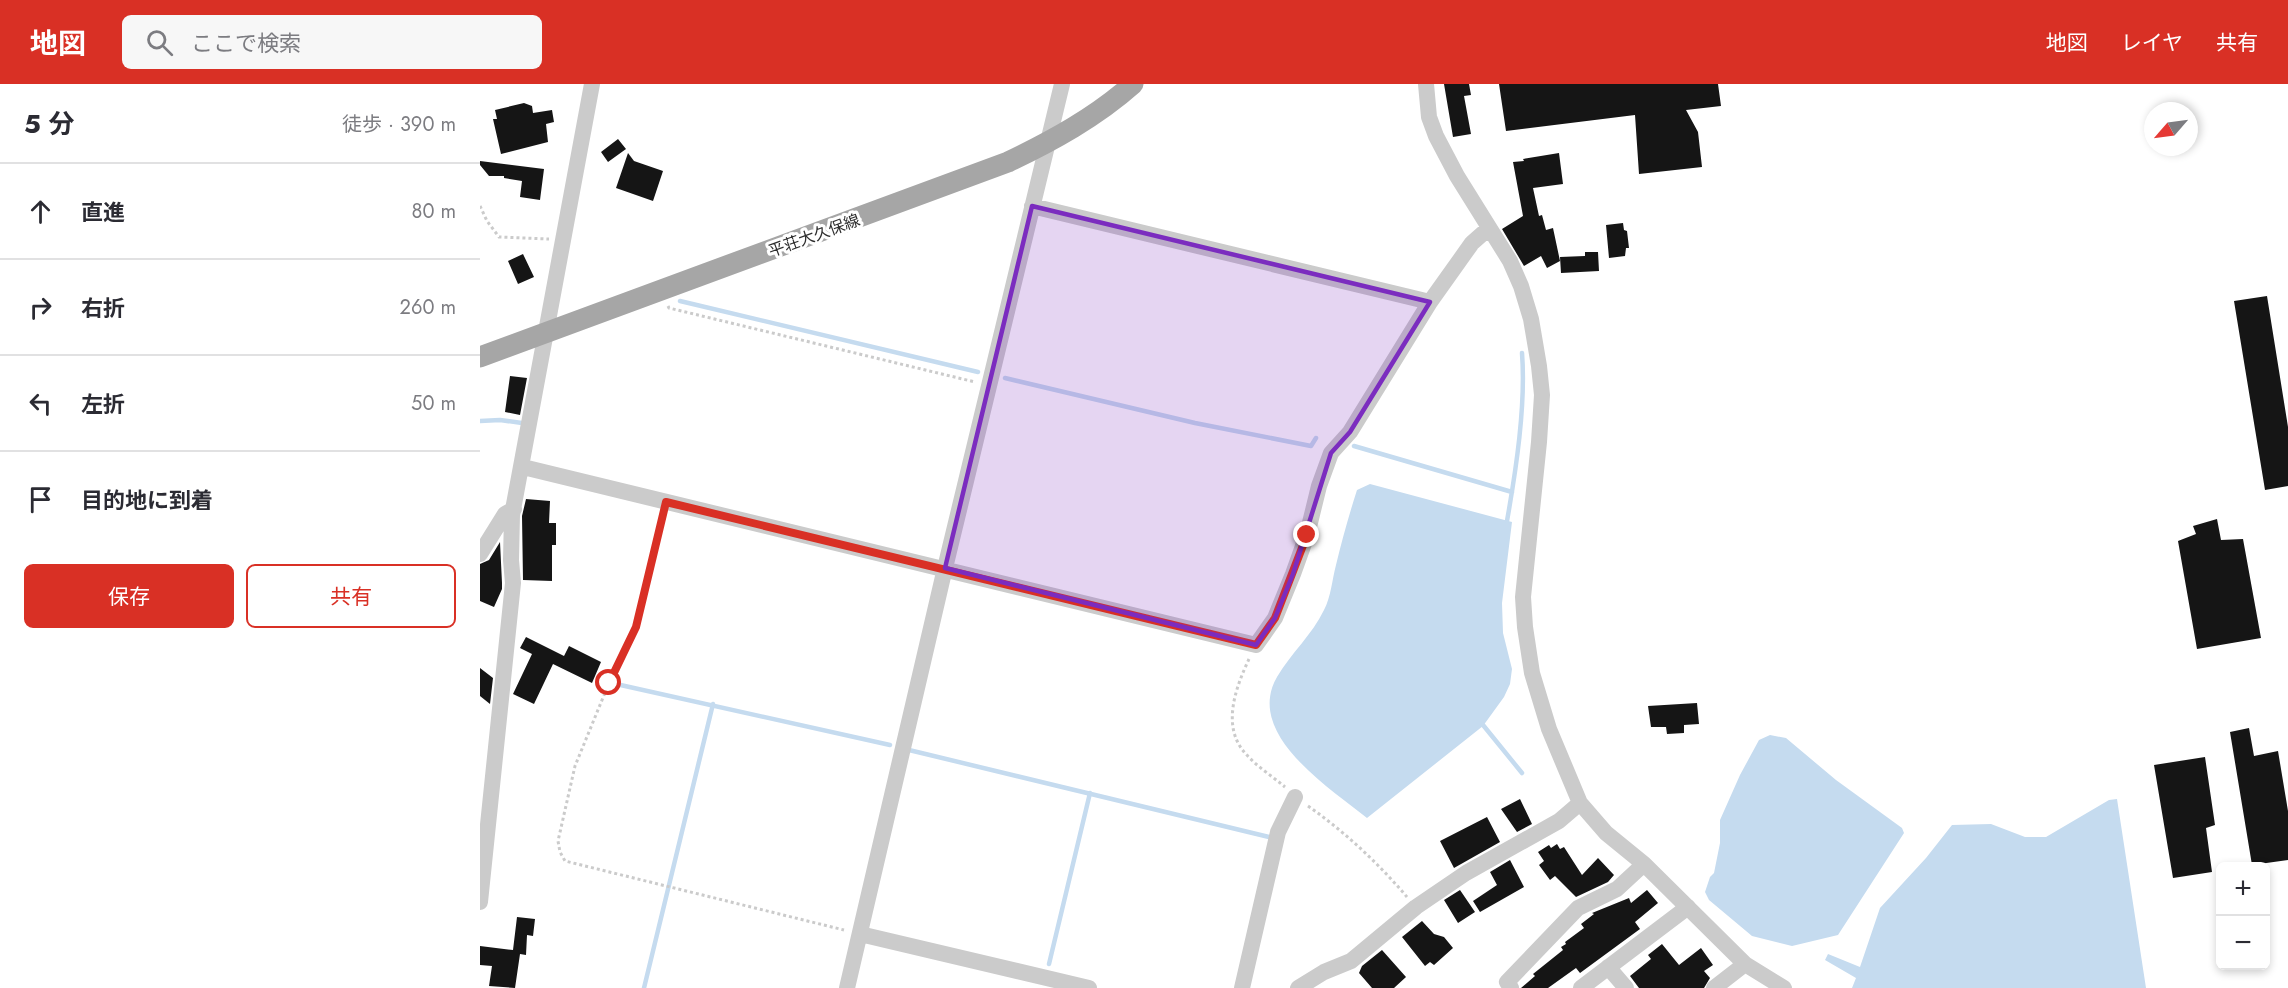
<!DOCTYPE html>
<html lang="ja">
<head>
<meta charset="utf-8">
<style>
	:root { --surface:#fff; --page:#f7f7f7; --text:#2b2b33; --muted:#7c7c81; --line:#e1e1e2; --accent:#d93025 }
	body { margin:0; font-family:Jost,"Noto Sans JP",sans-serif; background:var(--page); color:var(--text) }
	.controls { position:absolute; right:18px; bottom:18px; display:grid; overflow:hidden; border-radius:9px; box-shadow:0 3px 9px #0003 }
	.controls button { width:54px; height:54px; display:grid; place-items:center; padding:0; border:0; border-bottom:2px solid var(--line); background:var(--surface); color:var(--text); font:30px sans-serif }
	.compass { position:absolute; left:1664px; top:18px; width:54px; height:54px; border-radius:50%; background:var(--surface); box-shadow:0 3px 9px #0003; rotate:242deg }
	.stop { position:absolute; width:18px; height:18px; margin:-14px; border:4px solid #d93025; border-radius:50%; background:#fff }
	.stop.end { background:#d93025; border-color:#fff; box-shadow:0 2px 6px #0008 }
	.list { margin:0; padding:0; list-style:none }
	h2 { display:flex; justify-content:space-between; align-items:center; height:78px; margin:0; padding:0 24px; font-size:26px }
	h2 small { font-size:20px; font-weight:400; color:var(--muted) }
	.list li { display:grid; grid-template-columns:39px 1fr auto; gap:18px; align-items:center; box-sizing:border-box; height:96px; padding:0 24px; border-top:2px solid var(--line) }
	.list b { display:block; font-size:22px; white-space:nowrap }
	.list em { font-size:20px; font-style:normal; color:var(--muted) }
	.actions { display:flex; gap:12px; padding:18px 24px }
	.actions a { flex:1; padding:14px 0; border:2px solid var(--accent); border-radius:9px; text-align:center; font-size:21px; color:var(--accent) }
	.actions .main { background:var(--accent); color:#fff }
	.icon { flex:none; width:33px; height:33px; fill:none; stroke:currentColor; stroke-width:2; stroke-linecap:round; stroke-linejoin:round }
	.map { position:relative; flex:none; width:1808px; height:904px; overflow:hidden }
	header { display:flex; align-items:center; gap:36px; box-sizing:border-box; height:84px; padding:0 30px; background:var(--accent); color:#fff }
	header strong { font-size:28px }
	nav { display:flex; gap:33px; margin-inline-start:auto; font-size:21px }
	.search { width:420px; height:54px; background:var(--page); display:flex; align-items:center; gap:15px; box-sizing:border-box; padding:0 21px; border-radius:9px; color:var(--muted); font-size:22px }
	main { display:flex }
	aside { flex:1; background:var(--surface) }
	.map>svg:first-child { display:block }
	.water { fill:#c5dbef }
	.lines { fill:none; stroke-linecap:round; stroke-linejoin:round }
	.stream { stroke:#c5dbef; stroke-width:4.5 }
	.building { fill:#151515 }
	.path { stroke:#cbcbcb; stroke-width:3; stroke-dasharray:3 3; stroke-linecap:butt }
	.minor { stroke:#cbcbcb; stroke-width:16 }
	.major { stroke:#a6a6a6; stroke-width:21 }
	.route { stroke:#d93025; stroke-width:8 }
	.marked { fill:#7b2cbf; fill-opacity:0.2; stroke:#7b2cbf; stroke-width:4.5; stroke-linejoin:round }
	.labels { text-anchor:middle; stroke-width:6; stroke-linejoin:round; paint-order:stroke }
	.street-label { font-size:16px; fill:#2e2e2e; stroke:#fff }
</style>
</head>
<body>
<header>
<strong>地図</strong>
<div class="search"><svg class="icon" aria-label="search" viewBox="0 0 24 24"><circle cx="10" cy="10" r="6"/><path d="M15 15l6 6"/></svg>ここで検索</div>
<nav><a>地図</a><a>レイヤ</a><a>共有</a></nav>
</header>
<main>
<aside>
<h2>5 分<small>徒歩 · 390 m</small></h2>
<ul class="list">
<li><svg class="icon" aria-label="ahead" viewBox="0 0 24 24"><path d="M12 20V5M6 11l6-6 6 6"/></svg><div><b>直進</b></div><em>80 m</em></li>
<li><svg class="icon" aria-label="right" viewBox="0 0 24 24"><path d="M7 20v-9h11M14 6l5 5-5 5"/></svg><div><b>右折</b></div><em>260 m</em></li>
<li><svg class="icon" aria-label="left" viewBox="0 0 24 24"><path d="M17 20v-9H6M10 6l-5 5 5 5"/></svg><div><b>左折</b></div><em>50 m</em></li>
<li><svg class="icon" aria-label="arrive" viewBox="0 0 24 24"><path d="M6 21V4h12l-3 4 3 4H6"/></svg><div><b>目的地に到着</b></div></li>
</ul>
<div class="actions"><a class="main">保存</a><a>共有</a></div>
</aside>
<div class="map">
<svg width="1808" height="904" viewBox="0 0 1808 904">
	<rect width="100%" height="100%" fill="#fff"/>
	<path class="water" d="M890 400 1032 438 1022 519 1023 549 1032 585 1030 600 1024 613 1003 642 887 734C850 704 764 650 797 593 811 569 832 551 844 526 851 513 852 496 856 481 862 456 869 431 877 406Z
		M1290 651 1306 654 1356 696 1422 744 1424 749 1358 851 1312 862 1272 852 1229 816 1225 808 1230 793 1234 789 1240 759V736L1260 691 1279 656Z
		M1637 715 1666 904H1372L1376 894 1345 876 1348 870 1380 883 1400 824 1446 774 1472 741 1511 740 1545 753H1566L1629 716Z"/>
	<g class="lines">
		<path class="stream" d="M200 217 498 288
			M525 294 715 339 831 362 836 354
			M0 337 20 336 42 339
			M874 362 1032 408
			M1027 437C1036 386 1046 321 1042 269
			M136 600 410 661
			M1003 641 1042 689
			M429 666 789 753
			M569 880 610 709
			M164 904 233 620"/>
	</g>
	<path class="building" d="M964 0H989L991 11 984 12 991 50 973 53Z
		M1019 0H1238L1241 22 1206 26 1218 48 1222 83 1159 90 1155 31 1026 47Z
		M44 19 52 22 53 29 72 26 74 38 66 40 68 58 21 70 13 35H17L15 26Z
		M138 55 146 65 128 78 121 68Z
		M148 69 154 77 183 87 173 117 136 104Z
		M1079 69 1083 100 1053 104 1059 132 1062 131 1066 146 1073 144 1080 177 1067 184 1061 172 1044 182 1022 145 1043 132 1033 78 1044 77 1043 75Z
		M0 77 64 85 60 116 40 113 42 97 24 94V92H9L0 81Z
		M1143 139 1144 146 1147 147 1149 164H1146L1145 172 1129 174 1126 141Z
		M1105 168H1118L1119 187 1081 189 1080 173 1105 172Z
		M43 170 54 193 38 200 28 177Z
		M1787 212 1808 343V402L1785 406 1754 217Z
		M30 292 47 294 40 331 25 328Z
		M46 415 70 417 69 439H76V461H72V497L43 496 42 432Z
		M1737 435 1741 456 1763 455 1781 554 1717 565 1698 457 1716 450 1713 442Z
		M20 458 22 499V505L14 523 0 517V480L9 476Z
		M46 553 84 572 89 562 121 578 112 599 73 580 54 620 33 610 52 570 40 564Z
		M0 584 13 594 10 620 0 612Z
		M1217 619 1219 640 1204 641V649L1187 650 1186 643H1171L1168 622Z
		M1769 644 1774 672 1798 667 1808 727V776L1772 781 1750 648Z
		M1725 673 1735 741 1726 744 1732 788 1693 794 1674 681Z
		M1040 715 1052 740 1037 748 1021 725Z
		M1007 733 1020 758 974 784 960 757Z
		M1077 760 1080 765 1084 763 1102 791 1118 774 1134 791 1128 798 1096 813 1075 792 1070 796 1059 781 1064 777 1058 768 1069 761 1071 764Z
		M1030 776 1044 803 1000 828 993 817 1017 801 1010 788Z
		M980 806 995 828 978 839 964 816Z
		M1167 806 1178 819 1155 838 1160 845 1100 889 1096 884 1068 904H1041L1055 892 1053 890 1083 866 1081 863 1086 860 1085 858 1104 844 1101 840 1114 830 1112 829 1149 814 1151 819Z
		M37 833 55 835 53 852 47 851 46 871 40 870 35 904 9 902 12 882 0 881V862L33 866Z
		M942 837 954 850 964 853 973 864 954 881 950 878 945 882 922 853Z
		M1182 860 1199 881 1221 864 1233 881 1224 887 1230 894 1224 904H1159L1150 892 1171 875 1168 871Z
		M902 866 926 893 914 904H892L879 889 882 882Z"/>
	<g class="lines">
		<path class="path" d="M0 122 7 137 19 153 69 155
			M188 222 189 224 495 298
			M182 433 156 543 129 599 95 682 78 757 80 768 85 777 364 846
			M769 575C756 603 741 642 765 669 776 682 792 692 805 703
			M828 722C865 748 898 779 927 813"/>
		<path class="minor" d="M946 0 949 33 956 52 977 92 1030 177 1041 202 1051 235 1059 282 1062 311 1059 358 1043 513 1045 543 1052 589 1069 645 1100 719 1126 749 1164 780 1265 880 1304 904
			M552 122 950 218
			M43 383 776 561 795 534 813 490 827 451 839 402 851 369 870 348 950 218 992 159 1009 144
			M0 470 25 430 34 425
			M0 818 33 499 31 476 32 431 112 0
			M380 850 609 904
			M1128 883 1146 904
			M367 904 465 484 582 0
			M762 904 798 748 815 713
			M818 904 844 888 871 877 936 823 986 789 1079 737 1100 719
			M1031 904 1027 898 1098 824 1137 805 1164 780
			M1101 904 1208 823
			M1234 904 1265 880"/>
		<path class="major" d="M0 273 528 78C572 57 616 33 653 0"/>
	</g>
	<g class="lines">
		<path class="route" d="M129 599 156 543 186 418 776 561 795 534 827 451"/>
	</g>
	<path class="marked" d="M552 122 950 218 870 348 851 369 813 490 795 534 776 561 465 484Z"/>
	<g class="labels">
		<g class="street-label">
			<text transform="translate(334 151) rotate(-20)" y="6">平荘大久保線</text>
		</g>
	</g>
</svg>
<div class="controls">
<button>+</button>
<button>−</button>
</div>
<svg class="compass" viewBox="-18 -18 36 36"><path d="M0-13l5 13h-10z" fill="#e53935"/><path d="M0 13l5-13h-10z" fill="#7c7c81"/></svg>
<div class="stop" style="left:129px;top:599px"></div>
<div class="stop end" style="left:827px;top:451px"></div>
</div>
</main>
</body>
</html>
